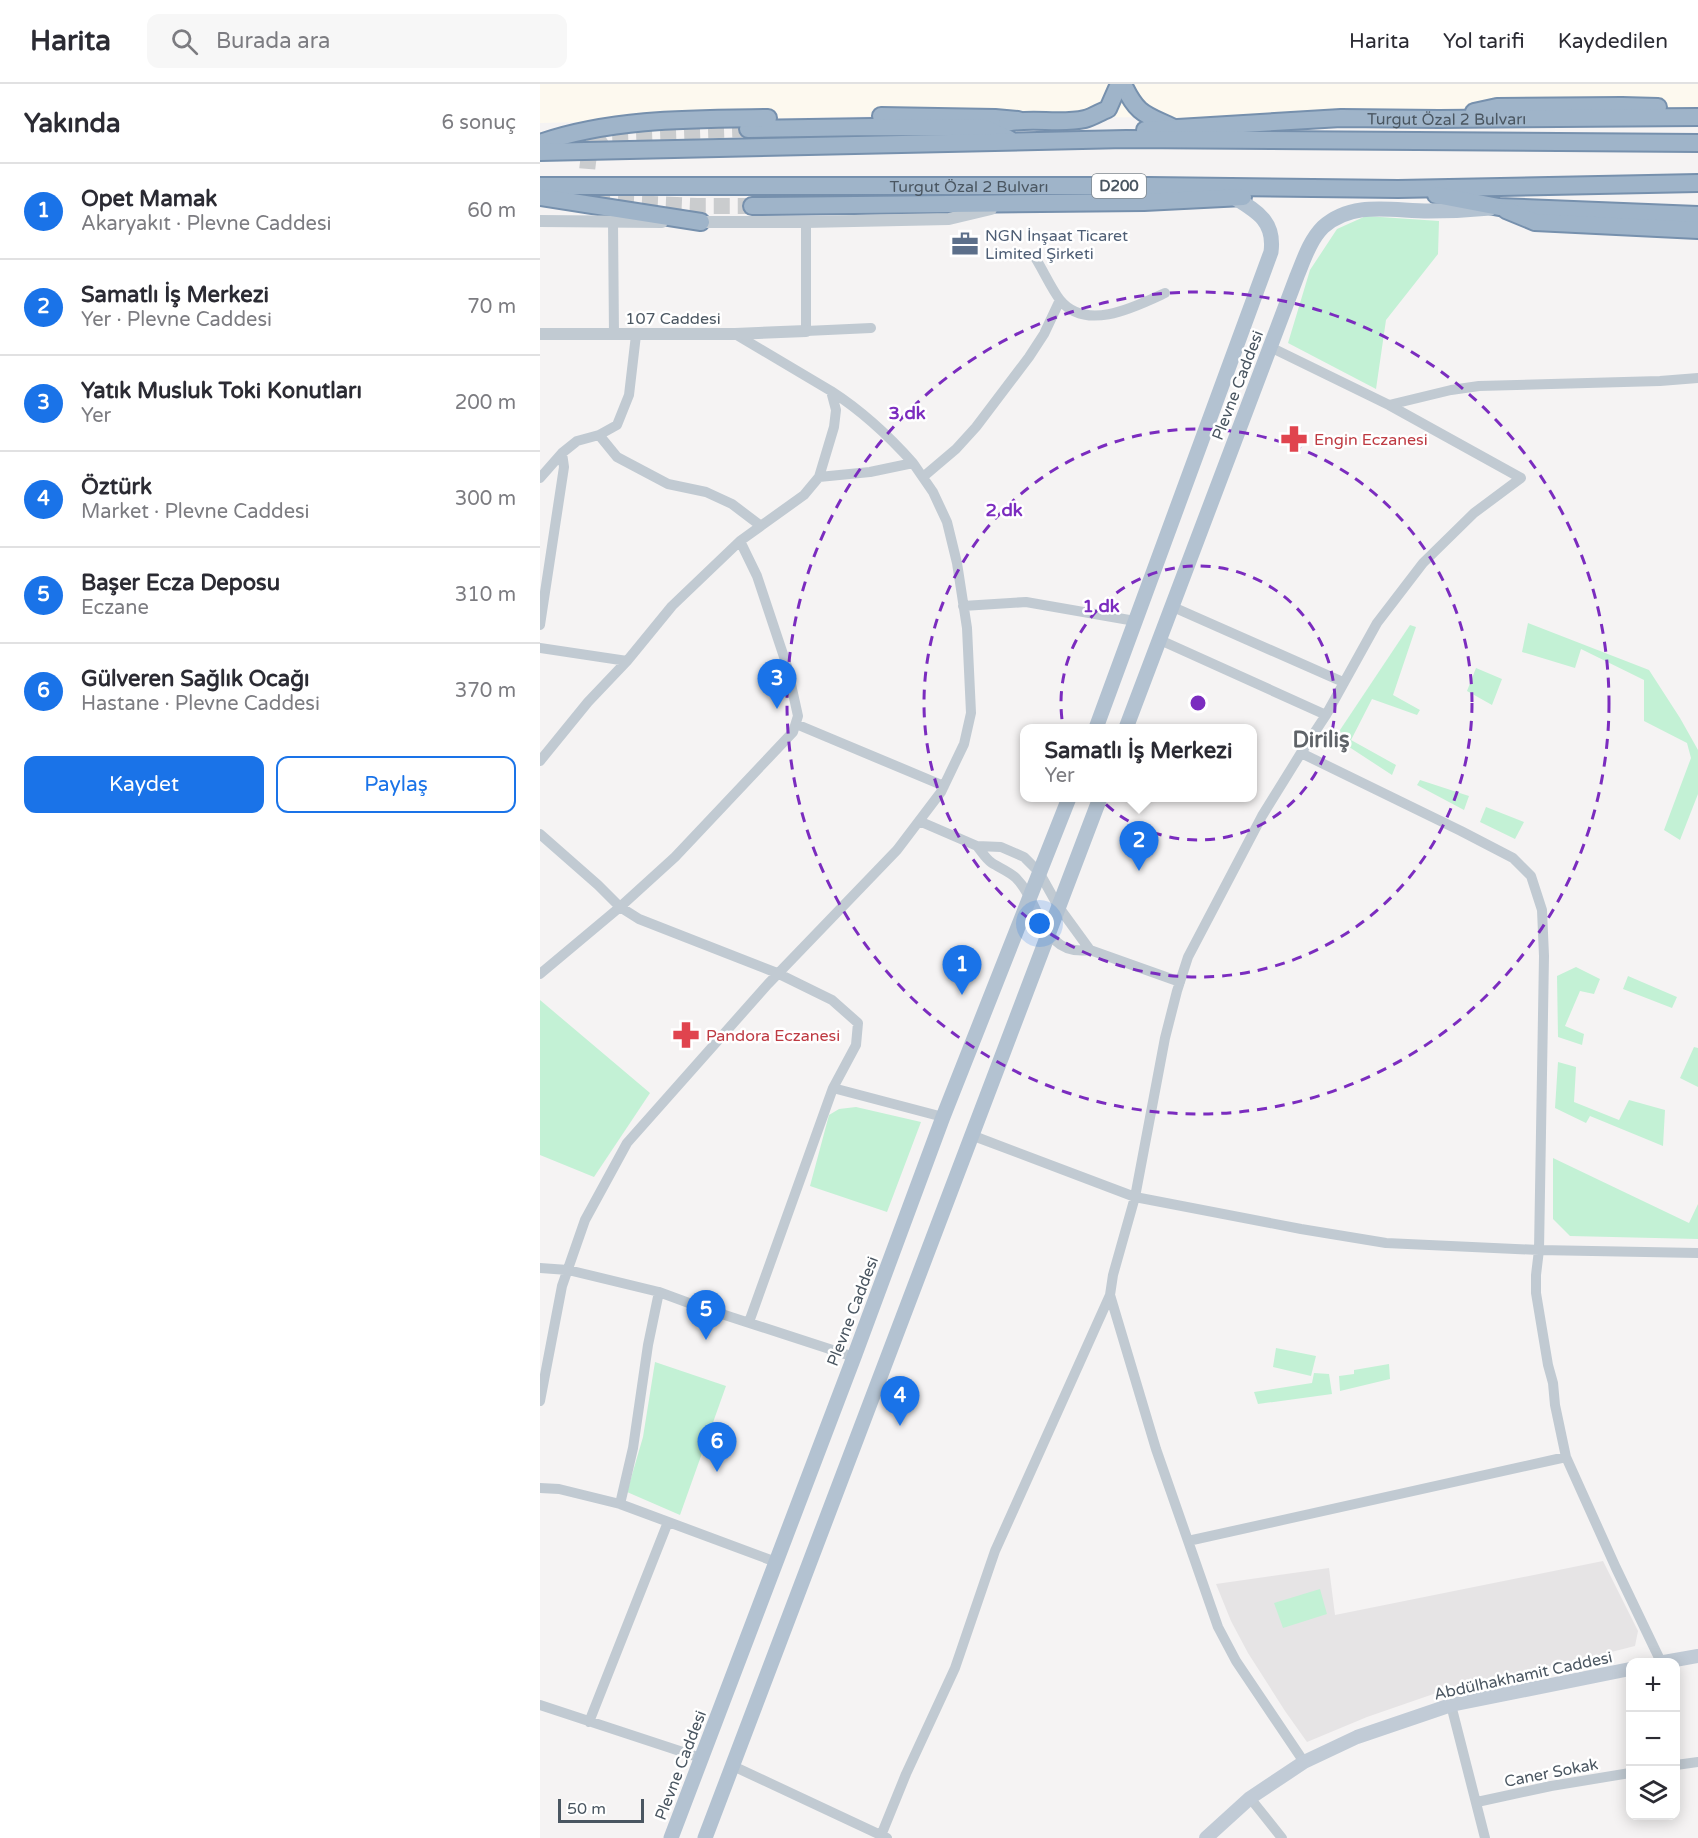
<!DOCTYPE html>
<html lang="tr">
<head>
<meta charset="utf-8">
<style>
	:root { --surface:#fff; --page:#f7f7f7; --text:#2b2b33; --muted:#7c7c81; --line:#e1e1e2; --accent:#1a73e8 }
	body { margin:0; font-family:"Varela Round",sans-serif; background:var(--page); color:var(--text) }
	.controls { position:absolute; right:18px; bottom:18px; display:grid; overflow:hidden; border-radius:12px; box-shadow:0 3px 15px #0003 }
	.controls button { width:54px; height:54px; display:grid; place-items:center; padding:0; border:0; border-bottom:2px solid var(--line); background:var(--surface); color:var(--text); font:30px sans-serif }
	.scale { position:absolute; left:18px; bottom:15px; width:86px; box-sizing:border-box; padding-left:6px; border:3px solid #4a5661; border-top:0; font-size:16px; line-height:21px; white-space:nowrap; color:#4a5661; -webkit-text-stroke:4px #fff; paint-order:stroke }
	.you { position:absolute; left:500px; top:840px; width:21px; height:21px; margin:-15px; border:4px solid #fff; border-radius:50%; background:#1a73e8; box-shadow:0 0 0 9px #1a73e833 }
	.badge { display:grid; place-items:center; width:39px; height:39px; border-radius:50%; background:var(--accent); color:#fff; font-size:20px; font-weight:700 }
	.pin { position:absolute; translate:-50% -50px; filter:drop-shadow(0 2px 3px #0008) }
	.pin::after { content:''; position:absolute; top:32px; width:21px; height:18px; background:inherit; clip-path:polygon(0 0,100% 0,50% 100%) }
	.popup { position:absolute; left:480px; top:640px; width:237px; height:78px; box-sizing:border-box; display:grid; place-content:center; border-radius:12px; background:var(--surface); filter:drop-shadow(0 2px 4px #0005); font-size:20px; white-space:nowrap; color:var(--muted) }
	.popup b { font-size:22px; color:var(--text) }
	.popup::after { content:''; position:absolute; left:50%; top:100%; margin-left:-12px; border:12px solid transparent; border-top-color:var(--surface) }
	.list { margin:0; padding:0; list-style:none }
	h2 { display:flex; justify-content:space-between; align-items:center; height:78px; margin:0; padding:0 24px; font-size:26px }
	h2 small { font-size:20px; font-weight:400; color:var(--muted) }
	.list li { display:grid; grid-template-columns:39px 1fr auto; gap:18px; align-items:center; box-sizing:border-box; height:96px; padding:0 24px; border-top:2px solid var(--line) }
	.list b { display:block; font-size:22px; white-space:nowrap }
	.list p { margin:0; font-size:20px; white-space:nowrap; color:var(--muted) }
	.list em { font-size:20px; font-style:normal; color:var(--muted) }
	.actions { display:flex; gap:12px; padding:18px 24px }
	.actions a { flex:1; padding:14px 0; border:2px solid var(--accent); border-radius:12px; text-align:center; font-size:21px; color:var(--accent) }
	.actions .main { background:var(--accent); color:#fff }
	.icon { flex:none; width:33px; height:33px; fill:none; stroke:currentColor; stroke-width:2; stroke-linecap:round; stroke-linejoin:round }
	.map { position:relative; flex:none; width:1158px; height:1754px; overflow:hidden }
	header { display:flex; align-items:center; gap:36px; box-sizing:border-box; height:84px; padding:0 30px; background:var(--surface); border-bottom:2px solid var(--line) }
	header strong { font-size:28px }
	nav { display:flex; gap:33px; margin-inline-start:auto; font-size:21px }
	.search { width:420px; height:54px; background:var(--page); display:flex; align-items:center; gap:15px; box-sizing:border-box; padding:0 21px; border-radius:12px; color:var(--muted); font-size:22px }
	main { display:flex }
	aside { flex:1; background:var(--surface) }
	.map>svg:first-child { display:block }
	.commercial { fill:#fdf9ef }
	.education { fill:#e6e4e5 }
	.green { fill:#c3f1d5 }
	.lines { fill:none; stroke-linecap:round; stroke-linejoin:round }
	.trunk-tunnel { stroke:#caccce; stroke-width:16; stroke-dasharray:16 8; stroke-linecap:butt }
	.trunk-casing { stroke:#7690ad; stroke-width:20 }
	.minor { stroke:#c1cad2; stroke-width:10 }
	.tertiary { stroke:#c1cad2; stroke-width:12 }
	.secondary { stroke:#c1cbd6; stroke-width:14 }
	.primary { stroke:#b3c2d1; stroke-width:15 }
	.trunk { stroke:#9fb4c9; stroke-width:16 }
	.ring { fill:none; stroke:#7b2cbf; stroke-width:3; stroke-dasharray:10 8 }
	.labels { text-anchor:middle; stroke-width:5; stroke-linejoin:round; paint-order:stroke }
	.shield { fill:#fff; stroke:#808990; stroke-width:1.5 }
	.shield-label { font-size:15px; font-weight:bold; fill:#4a5661 }
	.street-label { font-size:16px; fill:#4a5661; stroke:#fff }
	.service-label { font-size:16px; fill:#4e5e75; stroke:#fff; text-anchor:start }
	.health-label { font-size:16px; fill:#be3a42; stroke:#fff; text-anchor:start }
	.district-label { font-size:22px; font-weight:bold; fill:#5f6368; stroke:#fff }
	.centre { fill:#7b2cbf; stroke:#fff; stroke-width:3 }
	.ring-label { font-size:18px; text-anchor:middle; font-weight:bold; fill:#7b2cbf; stroke:#fff; stroke-width:5; stroke-linejoin:round; paint-order:stroke }
</style>
</head>
<body>
<header>
<strong>Harita</strong>
<div class="search"><svg class="icon" aria-label="search" viewBox="0 0 24 24"><circle cx="10" cy="10" r="6"/><path d="M15 15l6 6"/></svg>Burada ara</div>
<nav><a>Harita</a><a>Yol tarifi</a><a>Kaydedilen</a></nav>
</header>
<main>
<aside>
<h2>Yakında<small>6 sonuç</small></h2>
<ul class="list">
<li><span class="badge">1</span><div><b>Opet Mamak</b><p>Akaryakıt · Plevne Caddesi</p></div><em>60 m</em></li>
<li><span class="badge">2</span><div><b>Samatlı İş Merkezi</b><p>Yer · Plevne Caddesi</p></div><em>70 m</em></li>
<li><span class="badge">3</span><div><b>Yatık Musluk Toki Konutları</b><p>Yer</p></div><em>200 m</em></li>
<li><span class="badge">4</span><div><b>Öztürk</b><p>Market · Plevne Caddesi</p></div><em>300 m</em></li>
<li><span class="badge">5</span><div><b>Başer Ecza Deposu</b><p>Eczane</p></div><em>310 m</em></li>
<li><span class="badge">6</span><div><b>Gülveren Sağlık Ocağı</b><p>Hastane · Plevne Caddesi</p></div><em>370 m</em></li>
</ul>
<div class="actions"><a class="main">Kaydet</a><a>Paylaş</a></div>
</aside>
<div class="map">
<svg width="1158" height="1754" viewBox="0 0 1158 1754">
	<rect width="100%" height="100%" fill="#f5f3f3"/>
	<path class="commercial" d="M0 0H1158V36L339 32 0 39Z"/>
	<path class="education" d="M1063 1477 1098 1547 1095 1562 952 1598 905 1606 827 1633 767 1658 745 1627 708 1569 691 1537 676 1500 789 1484 795 1531Z"/>
	<path class="green" d="M826 132 899 137 898 170 846 236 836 305 748 259 770 186 797 145Z
		M988 539 1109 586 1140 634 1158 666V710L1140 756 1124 746 1151 674 1147 659 1104 637V596L1041 565 1035 584 982 568Z
		M870 541 876 543 853 611 880 626 877 631 832 615 811 656 856 681 852 691 803 659 800 646Z
		M936 584 962 595 952 621 927 607Z
		M880 696 929 712 924 726 877 701Z
		M946 723 984 738 975 755 940 738Z
		M1036 883 1060 895 1054 910 1040 907 1025 942 1044 950 1042 961 1018 953 1017 892Z
		M1088 892 1137 913 1132 924 1083 905Z
		M0 916 110 1009 54 1093 0 1071Z
		M1154 963 1158 964V1003L1140 994Z
		M1018 978 1036 983 1034 1018 1079 1036 1089 1016 1125 1026 1123 1062 1050 1032 1046 1039 1015 1024Z
		M316 1023 381 1038 347 1128 270 1102 289 1031 299 1025Z
		M1013 1074 1149 1139 1158 1120V1155L1030 1152 1013 1135Z
		M736 1264 776 1272 771 1292 733 1283Z
		M115 1278 186 1302 140 1431 87 1408 103 1353Z
		M849 1280 850 1295 800 1307 799 1292 814 1290V1286Z
		M774 1289 789 1290 792 1310 718 1320 714 1308 772 1299Z
		M780 1505 787 1530 743 1544 734 1519Z"/>
	<g class="lines">
		<path class="trunk-tunnel" d="M208 45 66 50C61 53 55 57 52 63 47 73 43 107 54 115 58 117 64 118 68 118L157 122H212"/>
		<defs>
			<g id="trunk">
				<path d="M583 0C597 30 604 30 632 43"/>
				<path d="M934 28 957 23 1082 22 1118 23"/>
				<path d="M341 32 455 34 478 36"/>
				<path d="M467 39C492 33 519 41 545 35 553 33 560 28 568 25L579 0"/>
				<path d="M208 45 333 43 445 44 469 55"/>
				<path id="s1" d="M605 46 801 34 899 35 1158 33"/>
				<path d="M0 59C72 34 153 35 228 34"/>
				<path d="M0 68 586 55 1158 59"/>
				<path id="s2" d="M0 102H609L858 105 1158 99"/>
				<path d="M896 111 959 123 1158 131"/>
				<path d="M0 113 161 138"/>
				<path d="M212 122 604 118 703 113"/>
				<path d="M966 126 995 138 1158 146"/>
			</g>
		</defs>
		<use href="#trunk" class="trunk-casing"/>
		<path class="minor" d="M73 138 74 251
			M266 138V247L331 244
			M496 175C504 188 511 204 520 216 546 248 595 223 625 209
			M291 307C322 327 349 352 373 379
			M849 321 911 306 939 302 1120 297 1158 294
			M59 351 77 373 128 400 166 408 192 420 221 442
			M383 393 416 365 436 343 489 273 504 250 520 216
			M0 394 22 369 37 357 59 351 77 341 89 311 96 251
			M423 522 486 518 595 537
			M633 523 803 598
			M0 541 24 383 22 369
			M620 556 786 631
			M0 564 87 577
			M256 640 404 702
			M761 669 921 747 973 774 991 792 1002 826 1004 872 999 1166 996 1191V1209L1008 1281 1013 1299 1015 1321 1026 1373 1076 1484 1121 1578
			M0 677 48 618 87 577 132 522 200 457 264 411 279 393 294 343 296 326 291 307 195 250
			M379 737 437 762 461 763 484 773 499 788 518 822 550 866
			M0 750 58 801 80 823 99 835 237 889 292 916 318 939 316 961 293 1004 209 1238
			M437 762C442 768 446 775 452 779 460 784 470 788 476 794 502 820 501 873 550 866L640 898
			M0 890 80 823 135 773 253 648 258 632 247 582 217 492 200 457
			M293 1004 403 1033
			M431 1051 595 1113 761 1145 846 1159 999 1166 1158 1169
			M0 1184 28 1186 119 1208 157 1222 314 1273
			M570 1211 616 1365 678 1543 696 1577 764 1678
			M0 1317 22 1202 45 1136 87 1059 228 900 357 766 401 708 424 660 431 629 427 544 417 479 407 438 393 408 373 379 330 388 279 393
			M0 1404 19 1405 80 1420 236 1478
			M80 1420 93 1364 108 1261 119 1208
			M648 1457 1026 1373
			M0 1621 161 1674
			M911 1621 945 1754
			M49 1638 128 1438
			M1136 1681 1158 1678
			M193 1682 347 1754
			M710 1714 742 1754
			M937 1718 1011 1702 1090 1689
			M340 1754 366 1690 415 1584 455 1467 570 1211 573 1191 595 1113 625 954 637 907 648 873 722 732 761 669 786 631 837 539 883 479 934 429 981 394 849 321 730 263"/>
		<path class="tertiary" d="M0 137 122 138
			M155 138H266L409 135 451 125
			M0 250H195L266 247"/>
		<path class="secondary" d="M1124 1578 1158 1572
			M666 1754 710 1714 764 1678 817 1653 911 1621 1090 1585"/>
		<path class="primary" d="M556 644 731 168C735 138 718 128 695 114
			M586 644 757 192C764 175 770 156 783 143 813 116 853 127 889 127 910 127 930 126 950 124
			M131 1754 314 1273 403 1033 529 714
			M165 1754 560 714"/>
		<use href="#trunk" class="trunk"/>
	</g>
	<g class="ring">
		<circle cx="658" cy="619" r="137"/>
		<circle cx="658" cy="619" r="274"/>
		<circle cx="658" cy="619" r="411"/>
	</g>
	<defs>
		<symbol id="office-bare" viewBox="-9 -9 18 18"><path d="M-6-3h4V-5.5h4V-3h4V5H-6ZM-1-4.5V-3h2v-1.5ZM-6 0V1H6V0Z" fill="#5c6f8a" stroke="#fff" stroke-width="2.5" paint-order="stroke"/></symbol>
		<symbol id="pharmacy-bare" viewBox="-9 -9 18 18"><path d="M-2-6h4v4h4v4h-4v4h-4v-4h-4v-4h4Z" fill="#e0444e" stroke="#fff" stroke-width="2.5" paint-order="stroke"/></symbol>
	</defs>
	<g fill-rule="evenodd">
		<use href="#office-bare" x="406" y="141" width="38" height="38"/>
		<use href="#pharmacy-bare" x="735" y="336" width="38" height="38"/>
		<use href="#pharmacy-bare" x="127" y="932" width="38" height="38"/>
	</g>
	<g class="labels">
		<rect class="shield" x="552" y="90" width="54" height="24" rx="4.5"/>
		<g class="shield-label">
			<text x="579" y="107">D200</text>
		</g>
		<g class="street-label">
			<text dy="6" stroke="none"><textPath href="#s1" startOffset="302">Turgut Özal 2 Bulvarı</textPath></text>
			<text dy="6" stroke="none"><textPath href="#s2" startOffset="429">Turgut Özal 2 Bulvarı</textPath></text>
			<text x="133" y="240">107 Caddesi</text>
			<text transform="translate(697 301) rotate(-69)" y="6">Plevne Caddesi</text>
			<text transform="translate(312 1227) rotate(-69)" y="6">Plevne Caddesi</text>
			<text transform="translate(983 1591) rotate(-12)" y="6">Abdülhakhamit Caddesi</text>
			<text transform="translate(140 1681) rotate(-69)" y="6">Plevne Caddesi</text>
			<text transform="translate(1011 1688) rotate(-11)" y="6">Caner Sokak</text>
		</g>
		<g class="service-label">
			<text x="445" y="157">NGN İnşaat Ticaret<tspan x="445" dy="18">Limited Şirketi</tspan></text>
		</g>
		<g class="health-label">
			<text x="774" y="361">Engin Eczanesi</text>
			<text x="166" y="957">Pandora Eczanesi</text>
		</g>
		<g class="district-label">
			<text x="781" y="663">Diriliş</text>
		</g>
	</g>
	<circle cx="658" cy="619" r="9" class="centre"/>
	<g class="ring-label">
		<text x="367" y="335">3 dk</text>
		<text x="464" y="432">2 dk</text>
		<text x="561" y="528">1 dk</text>
	</g>
</svg>
<div class="controls">
<button>+</button>
<button>−</button>
<button><svg class="icon" aria-label="layers" viewBox="0 0 24 24"><path d="M12 4l9 5-9 5-9-5zM3 14l9 5 9-5"/></svg></button>
</div>
<div class="scale">50 m</div>
<div class="you"></div>
<div class="pin badge" style="left:422px;top:911px">1</div>
<div class="pin badge" style="left:599px;top:787px">2</div>
<div class="popup"><b>Samatlı İş Merkezi</b>Yer</div>
<div class="pin badge" style="left:237px;top:625px">3</div>
<div class="pin badge" style="left:360px;top:1342px">4</div>
<div class="pin badge" style="left:166px;top:1256px">5</div>
<div class="pin badge" style="left:177px;top:1388px">6</div>
</div>
</main>
</body>
</html>
